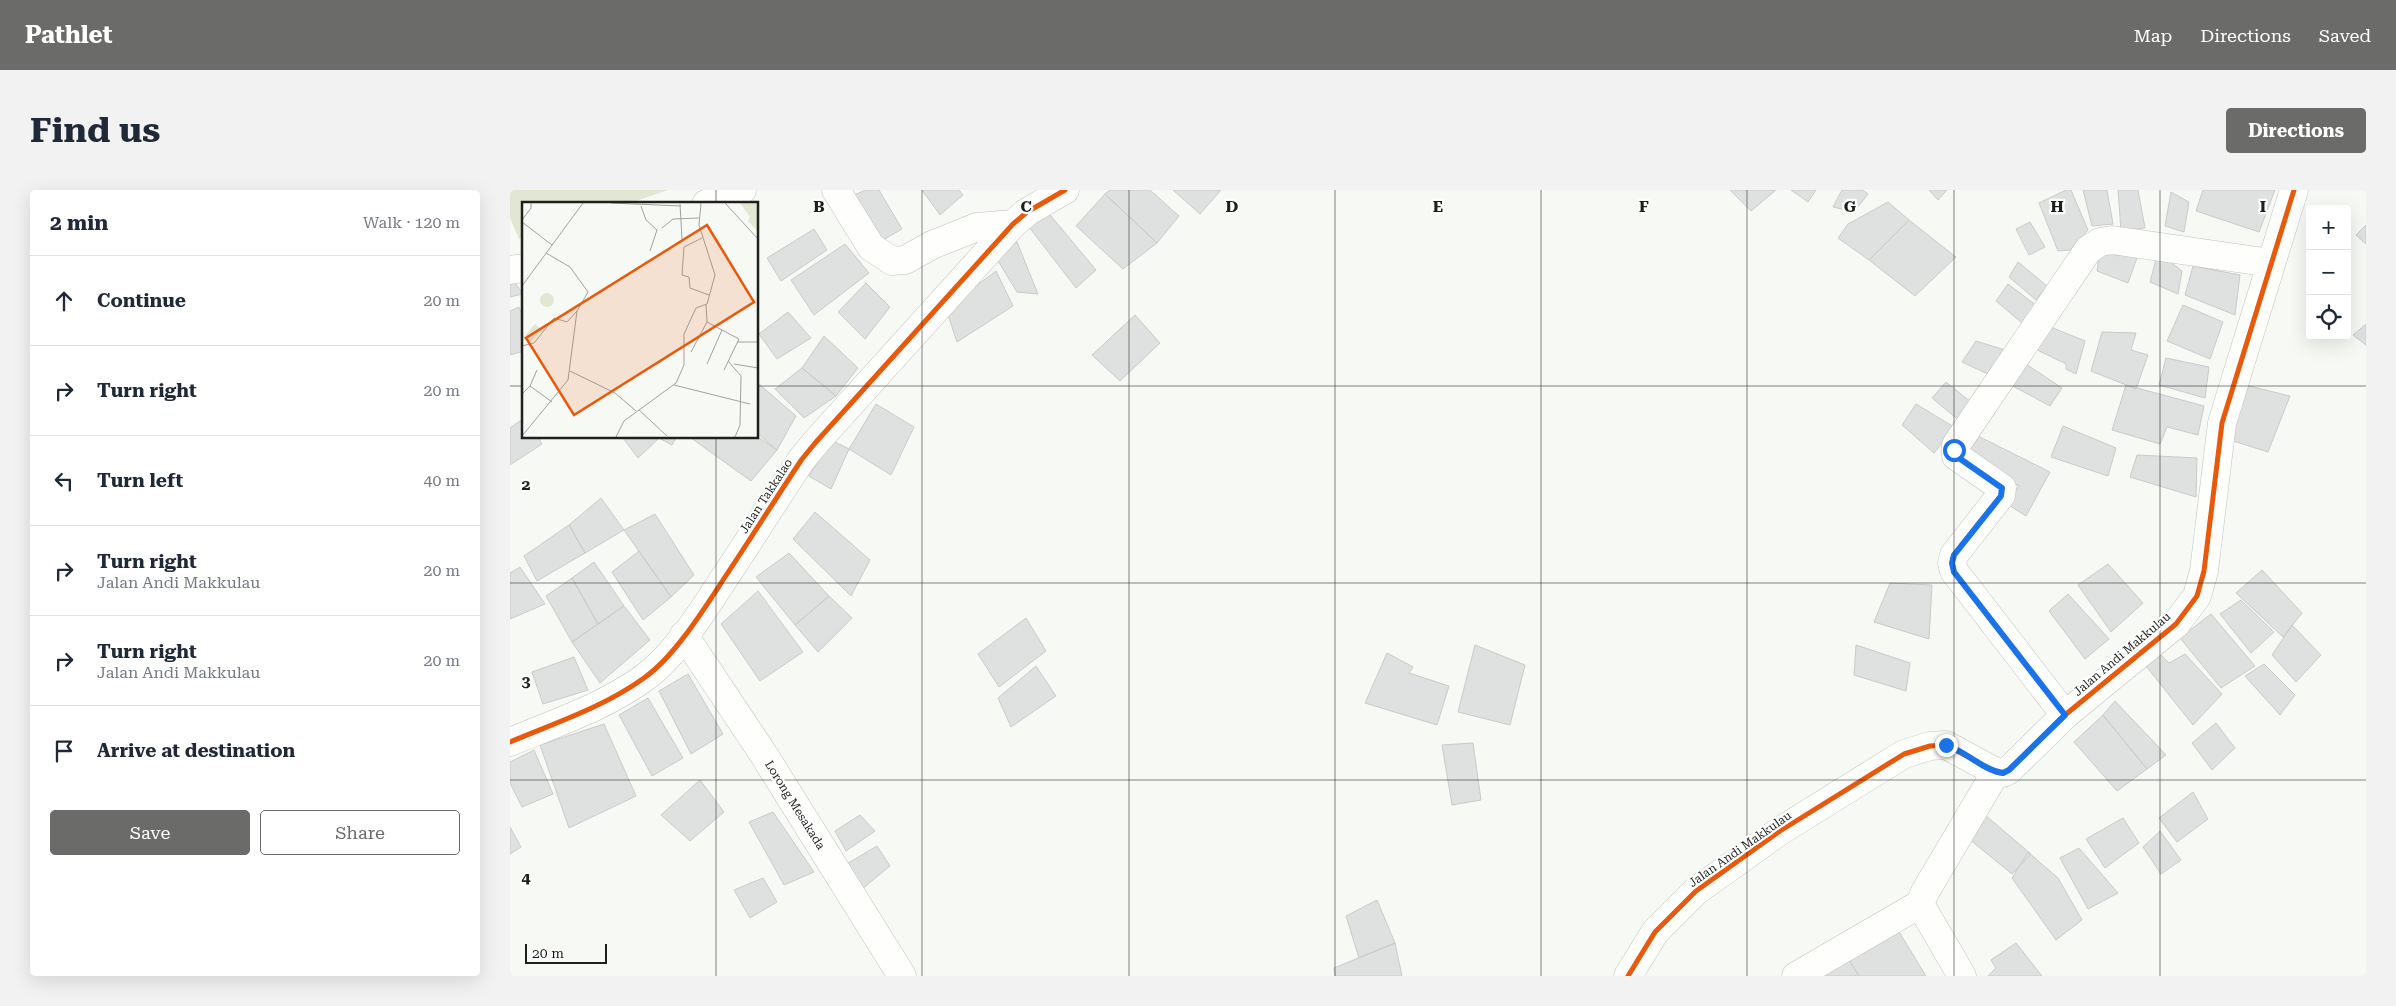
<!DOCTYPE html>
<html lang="en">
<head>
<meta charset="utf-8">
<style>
	:root { --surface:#fff; --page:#f2f2f3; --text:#1f2937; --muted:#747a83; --line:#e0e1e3; --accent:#6b6c69 }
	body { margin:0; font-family:"Roboto Serif",serif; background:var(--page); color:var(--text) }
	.controls { position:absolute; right:15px; top:15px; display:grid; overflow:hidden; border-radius:5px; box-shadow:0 5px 20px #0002 }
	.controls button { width:45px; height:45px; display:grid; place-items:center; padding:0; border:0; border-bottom:1px solid var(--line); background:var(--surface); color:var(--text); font:25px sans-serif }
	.scale { position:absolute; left:15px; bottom:12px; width:82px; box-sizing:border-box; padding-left:5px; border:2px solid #1f201e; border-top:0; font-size:14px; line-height:18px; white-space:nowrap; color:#1f201e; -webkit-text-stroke:4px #fff; paint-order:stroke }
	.stop { position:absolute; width:15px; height:15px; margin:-11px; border:4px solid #1a73e8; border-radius:50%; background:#fff }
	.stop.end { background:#1a73e8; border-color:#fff; box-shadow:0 1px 5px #0008 }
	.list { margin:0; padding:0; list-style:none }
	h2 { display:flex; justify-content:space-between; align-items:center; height:65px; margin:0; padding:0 20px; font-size:21px }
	h2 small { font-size:16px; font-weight:400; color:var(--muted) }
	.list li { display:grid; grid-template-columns:32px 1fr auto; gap:15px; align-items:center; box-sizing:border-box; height:90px; padding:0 20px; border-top:1px solid var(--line) }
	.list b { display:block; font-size:19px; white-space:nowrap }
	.list p { margin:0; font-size:16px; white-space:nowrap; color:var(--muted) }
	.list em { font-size:16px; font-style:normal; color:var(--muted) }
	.actions { display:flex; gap:10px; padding:15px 20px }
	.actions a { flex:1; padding:11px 0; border:1px solid var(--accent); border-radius:5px; text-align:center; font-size:18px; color:var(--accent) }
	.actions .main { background:var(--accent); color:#fff }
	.icon { flex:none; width:28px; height:28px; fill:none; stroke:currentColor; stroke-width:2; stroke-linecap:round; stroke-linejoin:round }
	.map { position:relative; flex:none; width:1856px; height:786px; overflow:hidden; border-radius:5px }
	header { display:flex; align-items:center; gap:30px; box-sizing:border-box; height:70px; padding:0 25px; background:var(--accent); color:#fff }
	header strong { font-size:24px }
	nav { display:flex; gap:28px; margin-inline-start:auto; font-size:18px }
	.intro { display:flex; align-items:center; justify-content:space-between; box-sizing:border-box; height:120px; padding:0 30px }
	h1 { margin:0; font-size:35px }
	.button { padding:12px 22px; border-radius:5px; background:var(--accent); color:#fff; font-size:18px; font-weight:700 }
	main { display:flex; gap:30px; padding:0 30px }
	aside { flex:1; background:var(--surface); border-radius:5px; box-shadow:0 5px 20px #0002 }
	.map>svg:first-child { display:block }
	.park { fill:#e1e7d2 }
	.building { fill:#dfe1e0; stroke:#c9cbca }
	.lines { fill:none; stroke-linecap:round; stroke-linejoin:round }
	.minor-casing { stroke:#c0c1be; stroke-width:29 }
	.minor { stroke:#fefefd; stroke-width:28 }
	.cycleway-casing { stroke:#fff; stroke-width:8 }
	.cycleway { stroke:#e8590c; stroke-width:5 }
	.route { stroke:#1a73e8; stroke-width:6 }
	.grid { fill:none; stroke:#1f201e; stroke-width:1; stroke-opacity:0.55 }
	.labels { text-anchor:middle; stroke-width:4.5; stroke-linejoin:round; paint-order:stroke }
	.street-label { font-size:12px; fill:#1f201e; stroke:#fff }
	.inset-road { fill:none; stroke:#a1a29e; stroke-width:1 }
	.view { fill:#e8590c; fill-opacity:0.15; stroke:#e8590c; stroke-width:2.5 }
	.inset-edge { fill:none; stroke:#1f201e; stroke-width:2.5 }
	.grid-label { font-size:16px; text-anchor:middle; font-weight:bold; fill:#1f201e; stroke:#fff; stroke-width:4.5; stroke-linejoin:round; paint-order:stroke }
</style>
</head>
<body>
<header>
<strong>Pathlet</strong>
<nav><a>Map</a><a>Directions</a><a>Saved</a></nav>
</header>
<div class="intro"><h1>Find us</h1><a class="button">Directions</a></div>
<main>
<aside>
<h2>2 min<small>Walk · 120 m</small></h2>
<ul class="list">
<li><svg class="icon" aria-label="ahead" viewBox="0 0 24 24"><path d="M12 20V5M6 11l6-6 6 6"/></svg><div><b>Continue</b></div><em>20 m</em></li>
<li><svg class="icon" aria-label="right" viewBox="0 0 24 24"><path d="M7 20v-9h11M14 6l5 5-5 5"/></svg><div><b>Turn right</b></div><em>20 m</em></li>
<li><svg class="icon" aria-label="left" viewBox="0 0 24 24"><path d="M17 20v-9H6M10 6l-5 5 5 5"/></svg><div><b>Turn left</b></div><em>40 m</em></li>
<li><svg class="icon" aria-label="right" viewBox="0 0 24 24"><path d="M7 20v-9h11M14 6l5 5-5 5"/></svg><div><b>Turn right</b><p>Jalan Andi Makkulau</p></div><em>20 m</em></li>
<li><svg class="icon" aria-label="right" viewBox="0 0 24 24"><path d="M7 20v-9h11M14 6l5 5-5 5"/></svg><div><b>Turn right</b><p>Jalan Andi Makkulau</p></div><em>20 m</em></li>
<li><svg class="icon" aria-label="arrive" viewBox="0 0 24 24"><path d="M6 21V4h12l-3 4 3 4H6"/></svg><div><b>Arrive at destination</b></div></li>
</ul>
<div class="actions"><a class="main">Save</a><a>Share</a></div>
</aside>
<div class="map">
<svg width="1856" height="786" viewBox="0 0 1856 786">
	<rect width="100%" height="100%" fill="#f7f9f4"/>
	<path class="park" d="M0 0H158L117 14H14V48L9 49 0 28Z"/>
	<path class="building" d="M355 0H369L392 39 361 57 334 10Z
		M412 0H449L453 5 430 25Z
		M600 0H640L669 26 647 53 595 4Z
		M663 0H711L690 24Z
		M1220 0H1266L1241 21Z
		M1281 0H1306L1298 12Z
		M1332 0H1353L1358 4 1344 22 1323 17Z
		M1419 0H1437L1428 10Z
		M1556 0H1561L1578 40 1560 60 1548 61 1529 13Z
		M1573 0H1597L1603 34 1582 36Z
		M1608 0H1628L1635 38 1611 41Z
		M1693 0H1765L1749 42 1686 21Z
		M1661 2 1679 12 1674 42 1655 36Z
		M595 4 647 53 613 79 566 36Z
		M1378 12 1399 30 1359 70 1328 48 1338 34Z
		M536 20 586 80 566 98 516 33Z
		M1399 30 1446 67 1405 106 1359 70Z
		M1520 32 1535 57 1519 65 1506 39Z
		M1856 35V54L1846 45Z
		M304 39 317 60 271 91 257 68Z
		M507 52 528 104 507 102 485 66Z
		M335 54 359 83 304 125 281 90Z
		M1617 59 1628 65 1618 93 1587 81 1590 61 1609 66Z
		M1648 62 1672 81 1668 104 1640 92Z
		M1508 72 1537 96 1526 110 1499 87Z
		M1683 76 1730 85 1725 125 1675 105Z
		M486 81 503 116 447 152 436 119Z
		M0 86 13 104 0 107Z
		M356 93 380 117 355 149 328 122Z
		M1498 94 1527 116 1512 133 1486 111Z
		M1673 115 1713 132 1700 169 1657 151Z
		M9 117 14 130V161L0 165V121Z
		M278 122 301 148 267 169 249 144Z
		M625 125 650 153 610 191 582 165Z
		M1856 134V155L1843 145Z
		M1538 136 1575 151 1566 184 1556 179V174L1519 156Z
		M1592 142 1626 143 1621 160 1638 165 1626 199 1581 181Z
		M314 146 348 178 326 206 292 178Z
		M1466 151 1495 160 1482 186 1452 172Z
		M1656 168 1699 177 1695 208 1649 195Z
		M1513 172 1552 198 1540 216 1499 194Z
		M292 178 326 206 294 228 265 199Z
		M1436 192 1466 216 1451 232 1422 208Z
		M249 194 286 226 267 260 248 244Z
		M1616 195 1694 216 1688 245 1657 237 1650 254 1602 240Z
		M1739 196 1780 206 1758 262 1717 249Z
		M366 214 404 237 381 285 339 259Z
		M1406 214 1444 237 1424 263 1392 235Z
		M14 228V248H29L32 254 0 275V238Z
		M1553 236 1606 258 1598 286 1541 267Z
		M1468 246 1540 282 1516 326 1497 314 1509 296 1453 266Z
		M248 247 267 260 241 291 181 248Z
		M113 248H166L162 255 149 248 128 268Z
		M321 250 339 259 321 299 299 286Z
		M1627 265 1687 268 1686 307 1620 287Z
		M91 308 114 340 75 363 59 335Z
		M305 322 360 370 341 406 283 349Z
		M145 324 184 385 161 407 114 340Z
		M59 335 75 363 27 391 14 366Z
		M129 361 161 407 133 430 102 382Z
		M279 363 319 406 285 435 246 387Z
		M84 372 114 416 88 434 62 388Z
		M1598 374 1633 413 1601 442 1568 395Z
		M10 377 35 414 0 429V383Z
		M1752 380 1792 423 1773 447 1726 403Z
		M62 388 88 434 62 452 36 406Z
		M1380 393 1422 395 1419 449 1364 432Z
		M248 401 293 462 250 491 211 434Z
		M1558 404 1599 449 1575 469 1539 421Z
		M319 406 342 428 308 462 285 435Z
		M1731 410 1764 442 1741 463 1710 424Z
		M114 416 140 450 90 493 62 452Z
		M1701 424 1745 476 1711 498 1670 448Z
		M516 428 536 461 489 497 468 464Z
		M1782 435 1811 465 1786 492 1762 465Z
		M965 455 1015 475 1000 535 948 522Z
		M1346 455 1400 473 1396 501 1344 485Z
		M1648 462 1659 473 1675 464 1712 504 1683 535 1632 471Z
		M877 463 903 477 899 483 939 496 927 535 855 513Z
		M64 467 78 500 33 514 22 482Z
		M1754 474 1785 505 1770 525 1735 486Z
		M526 476 546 506 501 537 488 508Z
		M178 484 213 544 181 564 149 501Z
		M138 508 173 568 142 586 109 525Z
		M1605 511 1656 565 1637 579 1593 525Z
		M1593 525 1637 579 1607 601 1564 552Z
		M1706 533 1725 558 1702 580 1682 553Z
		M94 534 126 606 59 638 30 555Z
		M963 553 971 610 942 615 932 555Z
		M24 560 43 604 12 617 0 593V572Z
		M190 590 214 622 180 651 151 625Z
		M1683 602 1698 629 1667 652 1649 628Z
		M263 622 304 682 274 695 239 632Z
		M350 625 365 641 336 661 325 641Z
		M1475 625 1521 664 1502 684 1459 649Z
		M1613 628 1629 653 1595 678 1576 649Z
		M0 637 11 657 0 664Z
		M1650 641 1671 670 1651 684 1633 657Z
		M367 656 380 676 352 699 335 675Z
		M1569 658 1608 703 1578 719 1550 668Z
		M1518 662 1548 688 1572 730 1546 750 1502 688Z
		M253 688 267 712 240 728 224 700Z
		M867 710 885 753 849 768 836 726Z
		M1386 737 1416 786H1349L1336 765Z
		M885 753 892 786H825L824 778Z
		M1506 753 1532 786H1478L1486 778 1481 770Z
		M1336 765 1349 786H1299Z"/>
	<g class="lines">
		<defs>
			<path id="minor" d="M326 0 361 57 382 71 395 70 422 55 467 37 503 34
				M196 14 232 0
				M0 80 14 78
				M174 445 254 565 392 786
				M1555 525 1444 381 1442 373 1444 365 1491 305 1492 298 1446 266V255L1578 60 1590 52 1602 50 1761 73
				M0 552C45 533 94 517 134 488 165 466 194 419 215 387 241 348 266 308 292 269L306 252 503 34 517 22 555 0
				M1410 714 1452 786
				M1118 786 1145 742 1186 701 1270 641 1394 564 1420 556 1436 555 1486 582 1493 583 1499 580 1555 525 1666 434 1687 406 1694 381 1712 233 1784 0
				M1286 786 1410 714 1415 702 1486 582"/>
		</defs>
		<use href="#minor" class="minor-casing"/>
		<use href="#minor" class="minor"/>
		<defs>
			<path id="cycleway" d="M0 552C45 533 94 517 134 488 165 466 194 419 215 387 241 348 266 308 292 269L306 252 503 34 517 22 555 0
				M1118 786 1145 742 1186 701 1270 641 1394 564 1420 556 1436 555 1486 582 1493 583 1499 580 1555 525 1666 434 1687 406 1694 381 1712 233 1784 0"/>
		</defs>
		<use href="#cycleway" class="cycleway-casing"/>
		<use href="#cycleway" class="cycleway"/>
	</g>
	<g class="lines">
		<path class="route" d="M1436 555C1456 561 1472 580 1493 583L1499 580 1555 525 1444 382 1442 373 1444 365 1491 306 1492 298 1446 266 1444 260"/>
	</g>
	<path class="grid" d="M206 0V14M412 0V786M619 0V786M825 0V786M1031 0V786M1237 0V786M1444 0V786M1650 0V786M0 196H14M248 196H1856M206 248V786M0 393H1856M0 590H1856"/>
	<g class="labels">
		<g class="street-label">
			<text transform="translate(256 306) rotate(-57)" y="4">Jalan Takkalao</text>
			<text transform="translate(1612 464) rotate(-40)" y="4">Jalan Andi Makkulau</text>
			<text transform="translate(285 615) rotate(58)" y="4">Lorong Mesakada</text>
			<text transform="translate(1230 659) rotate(-35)" y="4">Jalan Andi Makkulau</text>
		</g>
	</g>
	<g transform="translate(12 12)">
		<rect width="236" height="236" fill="#f7f9f4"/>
		<path d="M18 98a7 7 0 1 1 14 0a7 7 0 1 1-14 0ZM13 122 19 127 8 141 1 136Z" fill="#e1e7d2"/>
		<path d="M218 1H236V30L226 19 228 15Z" fill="#e1e7d2"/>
		<path class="inset-road" d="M89 1 159 4M203 1 236 37M158 2 160 37M119 4 124 18 135 28 128 49M0 18 9 6V1M0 20 30 43M140 26 151 17 177 16M180 36 162 45 160 73 167 75 168 86 187 93M0 84 61 1M185 120 217 137 202 168M215 140H236M0 144 12 141 32 116 45 120 55 109M169 150 185 120 184 103M206 159 219 174 218 223 213 235M185 162 200 128M212 162 236 166M48 169 93 191 114 209M152 183 228 202M8 184 30 200M0 192 8 184 15 168M117 208 145 234M0 234 46 178 55 109 66 90 48 65 24 51M94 235 102 219 154 181 162 163V132L174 106 185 102 193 73 177 23 179 1"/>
		<path class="view" d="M185 23 232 100 52 213 4 136Z"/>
		<rect width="236" height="236" class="inset-edge"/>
	</g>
	<g class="grid-label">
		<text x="309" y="22">B</text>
		<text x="516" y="22">C</text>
		<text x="722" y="22">D</text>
		<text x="928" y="22">E</text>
		<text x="1134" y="22">F</text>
		<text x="1340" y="22">G</text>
		<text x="1547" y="22">H</text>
		<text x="1753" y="22">I</text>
		<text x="16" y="300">2</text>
		<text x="16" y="497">3</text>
		<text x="16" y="693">4</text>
	</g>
</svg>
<div class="controls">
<button>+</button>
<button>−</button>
<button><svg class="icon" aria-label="locate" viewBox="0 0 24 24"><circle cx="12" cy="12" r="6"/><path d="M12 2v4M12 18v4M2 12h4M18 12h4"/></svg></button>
</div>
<div class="scale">20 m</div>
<div class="stop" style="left:1444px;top:260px"></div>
<div class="stop end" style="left:1436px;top:555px"></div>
</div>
</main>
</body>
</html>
